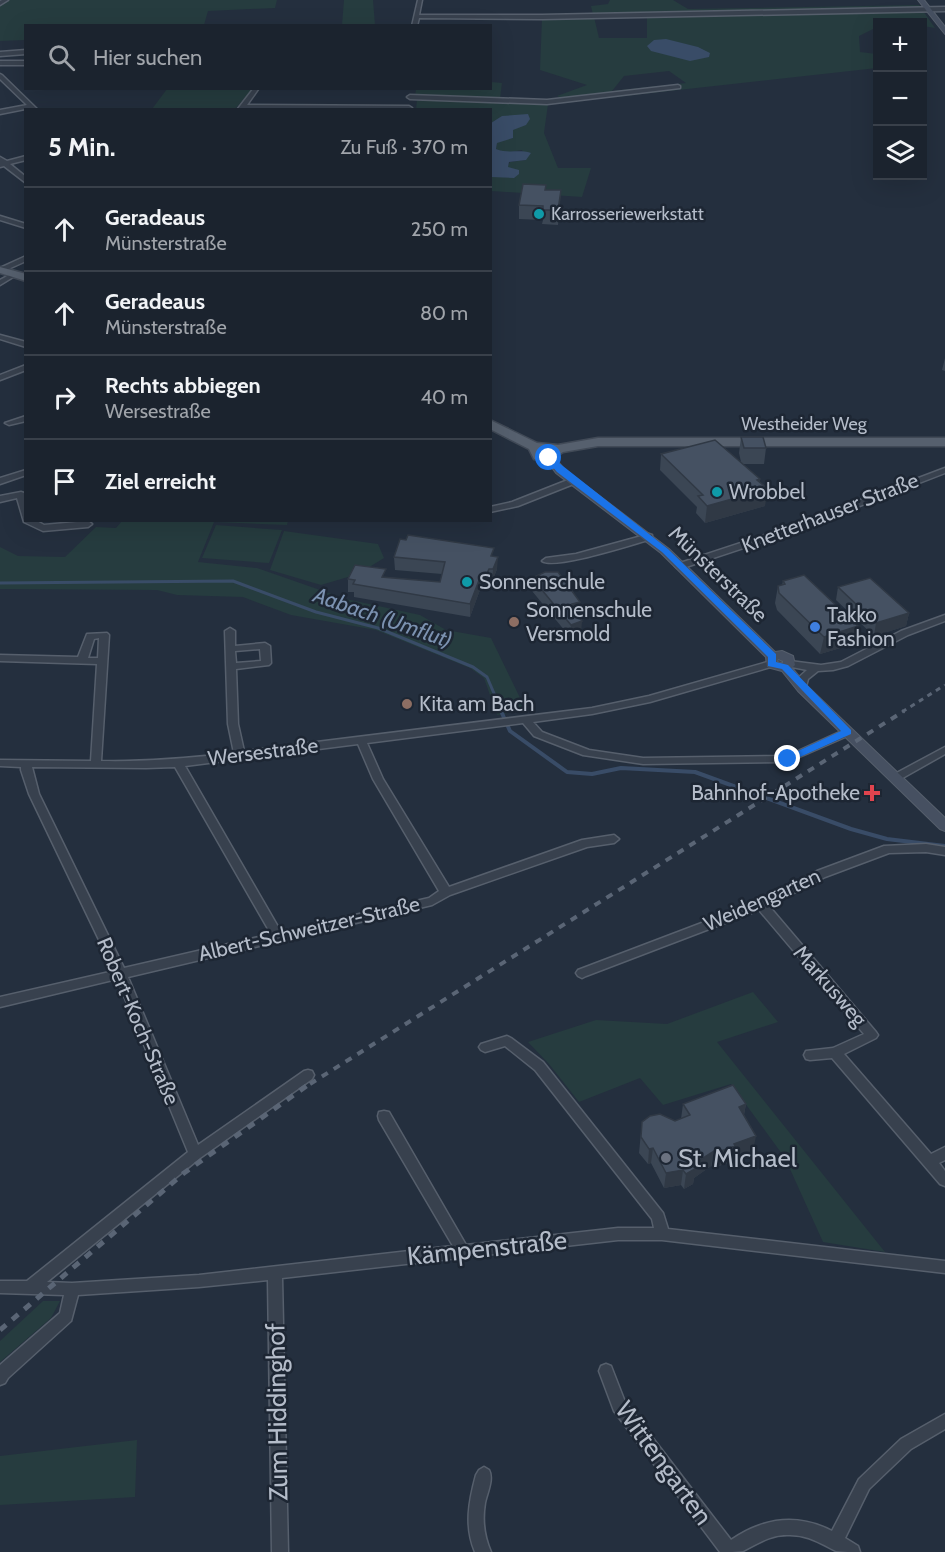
<!DOCTYPE html>
<html lang="de">
<head>
<meta charset="utf-8">
<style>
	:root { --surface:#1b232e; --page:#242b36; --text:#f1f3f6; --muted:#a0a4aa; --line:#39404a }
	body { margin:0; font-family:Cabin,sans-serif; background:var(--page); color:var(--text) }
	.controls { position:absolute; right:18px; top:18px; display:grid; overflow:hidden; border-radius:0px; box-shadow:0 6px 24px #0002 }
	.controls button { width:54px; height:54px; display:grid; place-items:center; padding:0; border:0; border-bottom:2px solid var(--line); background:var(--surface); color:var(--text); font:30px sans-serif }
	.stop { position:absolute; width:18px; height:18px; margin:-14px; border:4px solid #1a73e8; border-radius:50%; background:#fff }
	.stop.end { background:#1a73e8; border-color:#fff; box-shadow:0 2px 6px #0008 }
	.list { margin:0; padding:0; list-style:none }
	h2 { display:flex; justify-content:space-between; align-items:center; height:78px; margin:0; padding:0 24px; font-size:26px }
	h2 small { font-size:20px; font-weight:400; color:var(--muted) }
	.list li { display:grid; grid-template-columns:39px 1fr auto; gap:18px; align-items:center; box-sizing:border-box; height:84px; padding:0 24px; border-top:2px solid var(--line) }
	.list b { display:block; font-size:22px; white-space:nowrap }
	.list p { margin:0; font-size:20px; white-space:nowrap; color:var(--muted) }
	.list em { font-size:20px; font-style:normal; color:var(--muted) }
	.icon { flex:none; width:33px; height:33px; fill:none; stroke:currentColor; stroke-width:2; stroke-linecap:round; stroke-linejoin:round }
	.map { position:relative; flex:none; width:945px; height:1552px; overflow:hidden }
	.search { position:absolute; background:var(--surface); box-shadow:0 6px 24px #0002; left:24px; top:24px; width:468px; height:66px; display:flex; align-items:center; gap:15px; box-sizing:border-box; padding:0 21px; border-radius:0px; color:var(--muted); font-size:22px }
	.panel { position:absolute; background:var(--surface); box-shadow:0 6px 24px #0002; left:24px; top:108px; width:468px; height:414px; border-radius:0px }
	.map>svg:first-child { display:block }
	.green { fill:#263c3f; fill-rule:evenodd }
	.water { fill:#394c67 }
	.lines { fill:none; stroke-linecap:round; stroke-linejoin:round }
	.stream-far1 { stroke:#394c67; stroke-width:3 }
	.stream { stroke:#394c67; stroke-width:4 }
	.street-casing { stroke:#565f6c; stroke-width:3 }
	.secondary-casing { stroke:#565f6c; stroke-width:2 }
	.primary-casing { stroke:#414a57; stroke-width:3 }
	.street { fill:#38414e; fill-rule:evenodd }
	.secondary { fill:#465061; fill-rule:evenodd }
	.primary { fill:#56606e; fill-rule:evenodd }
	.rail-far2 { stroke:#5a6575; stroke-width:3; stroke-dasharray:5 5; stroke-linecap:butt }
	.rail-far1 { stroke:#5a6575; stroke-width:4; stroke-dasharray:7 7; stroke-linecap:butt }
	.rail { stroke:#5a6575; stroke-width:5; stroke-dasharray:8 8; stroke-linecap:butt }
	.wall { fill:#3b4654 }
	.shaded-wall { fill:#303945 }
	.building { fill:#455162; stroke:#303945; stroke-width:1.5 }
	.route { fill:#1a73e8 }
	.culture-dot { fill:#0f9aa8; stroke:#1d2633; stroke-width:2 }
	.education-dot { fill:#8d6e63; stroke:#1d2633; stroke-width:2 }
	.shop-dot { fill:#3f7fe0; stroke:#1d2633; stroke-width:2 }
	.health-dot { fill:#e0444e; stroke:#1d2633; stroke-width:2 }
	.worship-dot { fill:#6b7280; stroke:#1d2633; stroke-width:2 }
	.labels { text-anchor:middle; stroke-width:5; stroke-linejoin:round; paint-order:stroke }
	.far-poi-label { font-size:18px; fill:#b4bcc9; stroke:#1d2633; text-anchor:start }
	.far-street-label { font-size:18px; fill:#b4bcc9; stroke:#1d2633 }
	.poi-label { font-size:21px; fill:#b4bcc9; stroke:#1d2633; text-anchor:start }
	.street-label { font-size:21px; fill:#b4bcc9; stroke:#1d2633 }
	.water-label { font-size:22px; font-style:italic; fill:#7c92b1; stroke:#1d2633 }
	.near-poi-label { font-size:26px; fill:#b4bcc9; stroke:#1d2633; text-anchor:start }
	.near-street-label { font-size:26px; fill:#b4bcc9; stroke:#1d2633 }
</style>
</head>
<body>
<div class="map">
<svg width="945" height="1552" viewBox="0 0 945 1552">
	<rect width="100%" height="100%" fill="#242f3e"/>
	<path class="green" d="M9 0H277L275 8 208 11 204 25 26 26 25 40 0 41V5Z
		M344 0H373L375 25H342Z
		M610 0H673L688 9 919 5 935 28 923 26 922 22H878L877 27 859 36 860 52 877 54V68L570 102 557 96 587 85 540 70 542 18 594 17 599 38H647V15L707 13 593 15 591 6 608 4ZM669 71 686 83 612 91 624 76Z
		M491 82 502 83 500 99 415 96 416 89 490 88Z
		M167 89V88L253 89 235 109H152Z
		M417 100 548 104 544 133 558 168H591L582 197 491 191V172V177L507 167 510 162 526 160 522 150 505 153 496 149 497 142 513 138 496 120 491 123 490 110H416Z
		M122 521H288L287 525 214 522 198 562 257 568 346 599 420 615 446 630 491 638 522 702 530 710 497 715 484 678 470 668 376 630 291 615 243 597 177 595 157 590 0 589V547L18 556 65 557 96 527 116 528Z
		M216 525 282 530 269 563 202 558Z
		M284 531 378 544 384 558 358 574 321 585 270 570Z
		M753 992 778 1022 717 1042 885 1252 823 1242 785 1158 731 1084 663 1105 640 1078 579 1102 549 1064 528 1042 596 1020 667 1024Z
		M43 1301H60L51 1318 0 1362V1341Z
		M137 1440 135 1497 0 1505V1456Z"/>
	<path class="water" d="M666 39 698 47 710 53 709 57 690 61 651 51 647 46 654 40Z
		M528 114 530 119 526 125 513 130V138L497 143 496 149C508 154 519 149 531 153L526 160 509 162 508 167 519 170V174L514 178 491 177V123L502 116Z"/>
	<g class="lines">
		<path class="stream-far1" d="M0 583 233 581 316 612 378 628 473 667 487 677 502 712"/>
		<path class="stream" d="M501 711 510 731 567 772 592 774 621 768 695 772 851 829 887 839 945 846"/>
		<defs>
			<path id="street" d="M2 0H8L0 5V1Z
				M418 0H422L419 15H542L945 7V11L542 19 419 18 417 26H412Z
				M26 50V54L0 56V52Z
				M0 61H26V65H0Z
				M0 74 2 75 38 110 30 108 0 114V110L27 105 0 79Z
				M678 85 680 86V88L547 104 410 99 407 97 410 95 547 100Z
				M254 88H259L247 105 409 106 412 108 410 110H237Z
				M26 156V160L10 164 26 177V183L4 166 0 167V157L7 161Z
				M0 216 26 224V228L0 220Z
				M26 256V261L4 271 0 272V268Z
				M13 273 18 274 0 285V280Z
				M0 335 26 342V347L0 339Z
				M26 365V370L0 380V375Z
				M26 416V421L9 425 5 423Z
				M945 468V473L795 531 683 568H677L675 566 677 564 789 527Z
				M26 470V475L0 484V478Z
				M573 478 576 479V483L518 506 490 512V507L512 502Z
				M21 492 24 493 26 496V520H35L44 525 88 521 92 524 88 527 43 531 24 522 17 498 0 502V496Z
				M649 534 652 535V539C633 544 555 570 542 561L546 558 576 554Z
				M945 615V621L908 635 848 666 833 670 818 671 808 679 805 690 802 691 797 688 798 678 807 670 787 666 785 664 790 661 821 665 841 662 901 631Z
				M230 628 235 631V646L265 643 270 646 271 663 269 665 236 669 238 724 244 751 592 708 649 696 771 661 774 662 776 664 774 666 650 702 592 714 533 722 542 732 589 750 643 758 787 756 844 730 848 729 853 732 852 734 788 762 643 764 583 755 534 736 523 723 367 743 383 779 449 887 582 840 614 835 619 839 614 843 587 847 450 895 432 905 128 977 198 1145 304 1071 308 1070 312 1071 314 1075 312 1079 200 1158 47 1282 72 1283 199 1275 453 1246 379 1120 378 1116 379 1112 384 1111 389 1112 466 1245 618 1228H654L652 1219 535 1070 505 1046 485 1052 481 1050 479 1047 481 1044 507 1036 511 1038 543 1062 663 1213 668 1229 945 1261V1273L662 1240H618L282 1278 288 1552H272L268 1280 199 1287 78 1295 71 1321 8 1378 5 1383 0 1385V1365L60 1313 64 1295 0 1293V1281H27L188 1152 117 979 0 1007V997L114 971 29 794 21 770V767L0 766V760L91 761 97 664 0 661V655L78 657 87 634 107 633 109 635 101 761C146 762 190 758 234 753L228 724 225 631ZM99 638 98 658H88L94 639ZM260 649 261 661 236 663 235 651ZM358 744 373 779 439 891 429 898 281 932 185 766ZM32 767 146 768 175 767 271 934 124 968 39 794Z
				M945 747V754L899 780 895 782 890 778 891 776Z
				M926 844 945 847V855L926 852 889 853 825 877 769 906 876 1032 878 1035 876 1038 844 1054 931 1154 945 1147V1160L939 1163 945 1171V1186L940 1184 832 1058 810 1060 806 1059 804 1055 806 1051 833 1048 864 1034 759 910 586 976 582 978 578 976 576 973 578 970 757 902 817 871 884 846Z
				M606 1364 611 1366 625 1402 731 1540C763 1518 797 1513 832 1531L859 1479 901 1439 945 1414V1429L911 1449 869 1489 845 1538 858 1546 860 1552C853 1552 843 1552 836 1551 820 1543 807 1534 787 1535 770 1535 759 1543 743 1551 737 1552 727 1552 720 1552L614 1411 599 1371 601 1366Z
				M484 1467 489 1470C494 1479 487 1493 485 1503 482 1521 484 1536 491 1552H475C464 1526 469 1501 476 1475L479 1470Z"/>
			<path id="secondary" d="M918 0H924L945 27V34Z
				M549 454 553 455 564 469 669 549 775 652 782 651 793 656 795 665 792 668 806 685 945 818V831L940 829 798 691 782 671 767 667 766 657 661 553 556 473 544 457ZM778 659 783 661V663L777 662Z"/>
			<path id="primary" d="M0 267 26 274V281L0 273Z
				M490 420 537 443 558 445 598 438H945V446H598L563 452 549 461 534 459 529 449 490 429ZM544 450H549L550 451 543 453Z"/>
		</defs>
		<use href="#street" class="street-casing"/>
		<use href="#secondary" class="secondary-casing"/>
		<use href="#primary" class="primary-casing"/>
		<use href="#street" class="street"/>
		<use href="#secondary" class="secondary"/>
		<use href="#primary" class="primary"/>
		<path class="rail-far2" d="M902 712 945 685"/>
		<path class="rail-far1" d="M310 1084 904 711"/>
		<path class="rail" d="M0 1330 184 1173 312 1082"/>
	</g>
	<path class="wall" d="M546 185V190L560 205 558 225 542 224 543 220 519 219V205Z
		M945 358V371L942 370Z
		M741 437 766 448 764 464H743L760 479V483L765 506 705 523 696 513 697 507 660 470 661 454 741 462 739 453Z
		M494 556 497 569 492 582H489L486 588 481 587 470 617 354 597V592H348V579L386 577 440 582 442 574 395 570 394 557Z
		M532 578 580 602 579 615 581 634 570 637 532 591Z
		M783 581 854 644 820 654 777 610 775 603 778 586 782 585Z
		M838 587 909 613 906 626 874 636 836 600Z
		M683 1104H746L744 1115 753 1151 733 1158V1161L713 1168 711 1166 694 1178 693 1184 684 1189 681 1185 664 1188 651 1163 648 1164 639 1153 642 1122 675 1121 681 1119Z"/>
	<path class="shaded-wall" d="M561 190 560 205 558 225V210Z
		M760 479 759 492 768 489 765 506 705 523 707 506Z
		M498 557 497 569 492 582 493 569Z
		M489 569V582L486 588V575Z
		M481 575V587L470 617V604Z
		M580 602 579 615 571 617 572 604Z
		M909 613 906 626 874 636 876 623Z
		M582 621 581 634 570 637 571 625Z
		M858 626 854 644 820 654 824 637Z
		M746 1104 743 1119 739 1107Z
		M756 1136 753 1151 733 1158V1161L713 1168 715 1153 734 1144Z
		M653 1148 651 1163 648 1164 649 1149Z
		M714 1151 711 1166 694 1178 693 1184 684 1189 686 1174 692 1165Z
		M683 1170 681 1185 664 1188 666 1173Z"/>
	<path class="building" d="M523 184 546 185 545 190H561L558 210H543V206L519 205Z
		M741 437H763L766 448H744Z
		M715 440 760 479 757 480 768 489 707 506 698 496 703 495 661 454Z
		M408 535 494 548 491 556 498 557 493 569H489L486 575H481L470 604 353 584 355 580 348 579 355 565 386 569 382 577 440 582 445 562 394 557 400 539 406 540Z
		M545 572H558L580 602 572 604 582 621 571 625 532 578Z
		M804 575 858 626 824 637 779 593 778 586 785 584 783 581Z
		M870 578 909 613 876 623 838 587Z
		M733 1085 746 1104 739 1107 756 1136 734 1144 735 1146 715 1153 714 1151 692 1165 695 1169 686 1174 683 1170 666 1173 653 1148 649 1149 641 1137 642 1122 650 1116 660 1114 675 1121 690 1115 683 1104Z"/>
	<path class="route" d="M549 455 668 549 776 654V662L788 665 851 730V734L791 761H785V757L841 731 782 669 768 666V657L662 552 557 472 545 458Z"/>
	<g class="culture-dot">
		<circle cx="539" cy="214" r="6"/>
		<circle cx="717" cy="492" r="6"/>
		<circle cx="467" cy="582" r="6"/>
	</g>
	<g class="education-dot">
		<circle cx="514" cy="622" r="6"/>
		<circle cx="407" cy="704" r="6"/>
	</g>
	<circle class="shop-dot" cx="815" cy="627" r="6"/>
	<path class="health-dot" d="M869 784h6v6h6v6h-6v6h-6v-6h-6v-6h6z"/>
	<circle class="worship-dot" cx="666" cy="1158" r="6"/>
	<g class="labels">
		<g class="far-poi-label">
			<text x="551" y="220">Karrosseriewerkstatt</text>
		</g>
		<g class="far-street-label">
			<text x="804" y="430">Westheider Weg</text>
		</g>
		<g class="poi-label">
			<text x="729" y="499">Wrobbel</text>
			<text x="479" y="589">Sonnenschule</text>
			<text x="526" y="617">Sonnenschule<tspan x="526" dy="24">Versmold</tspan></text>
			<text x="827" y="622">Takko<tspan x="827" dy="24">Fashion</tspan></text>
			<text x="419" y="711">Kita am Bach</text>
			<text x="860" y="800" text-anchor="end">Bahnhof-Apotheke</text>
		</g>
		<g class="street-label">
			<text transform="translate(830 513) rotate(-21)" y="7">Knetterhauser Straße</text>
			<text transform="translate(718 574) rotate(44)" y="7">Münsterstraße</text>
			<text transform="translate(263 752) rotate(-7)" y="7">Wersestraße</text>
			<text transform="translate(762 900) rotate(-24)" y="7">Weidengarten</text>
			<text transform="translate(309 929) rotate(-13)" y="7">Albert-Schweitzer-Straße</text>
			<text transform="translate(830 986) rotate(49)" y="7">Markusweg</text>
			<text transform="translate(138 1021) rotate(67)" y="7">Robert-Koch-Straße</text>
		</g>
		<g class="water-label">
			<text transform="translate(383 617) rotate(19)" y="8">Aabach (Umflut)</text>
		</g>
		<g class="near-poi-label">
			<text x="678" y="1167">St. Michael</text>
		</g>
		<g class="near-street-label">
			<text transform="translate(487 1248) rotate(-6)" y="9">Kämpenstraße</text>
			<text transform="translate(277 1412) rotate(-91)" y="9">Zum Hiddinghof</text>
			<text transform="translate(664 1463) rotate(54)" y="9">Wittengarten</text>
		</g>
	</g>
</svg>
<div class="controls">
<button>+</button>
<button>−</button>
<button><svg class="icon" aria-label="layers" viewBox="0 0 24 24"><path d="M12 4l9 5-9 5-9-5zM3 14l9 5 9-5"/></svg></button>
</div>
<div class="stop" style="left:549px;top:458px"></div>
<div class="stop end" style="left:788px;top:759px"></div>
<div class="search"><svg class="icon" aria-label="search" viewBox="0 0 24 24"><circle cx="10" cy="10" r="6"/><path d="M15 15l6 6"/></svg>Hier suchen</div>
<section class="panel">
<h2>5 Min.<small>Zu Fuß · 370 m</small></h2>
<ul class="list">
<li><svg class="icon" aria-label="ahead" viewBox="0 0 24 24"><path d="M12 20V5M6 11l6-6 6 6"/></svg><div><b>Geradeaus</b><p>Münsterstraße</p></div><em>250 m</em></li>
<li><svg class="icon" aria-label="ahead" viewBox="0 0 24 24"><path d="M12 20V5M6 11l6-6 6 6"/></svg><div><b>Geradeaus</b><p>Münsterstraße</p></div><em>80 m</em></li>
<li><svg class="icon" aria-label="right" viewBox="0 0 24 24"><path d="M7 20v-9h11M14 6l5 5-5 5"/></svg><div><b>Rechts abbiegen</b><p>Wersestraße</p></div><em>40 m</em></li>
<li><svg class="icon" aria-label="arrive" viewBox="0 0 24 24"><path d="M6 21V4h12l-3 4 3 4H6"/></svg><div><b>Ziel erreicht</b></div></li>
</ul>
</section>
</div>
</body>
</html>
